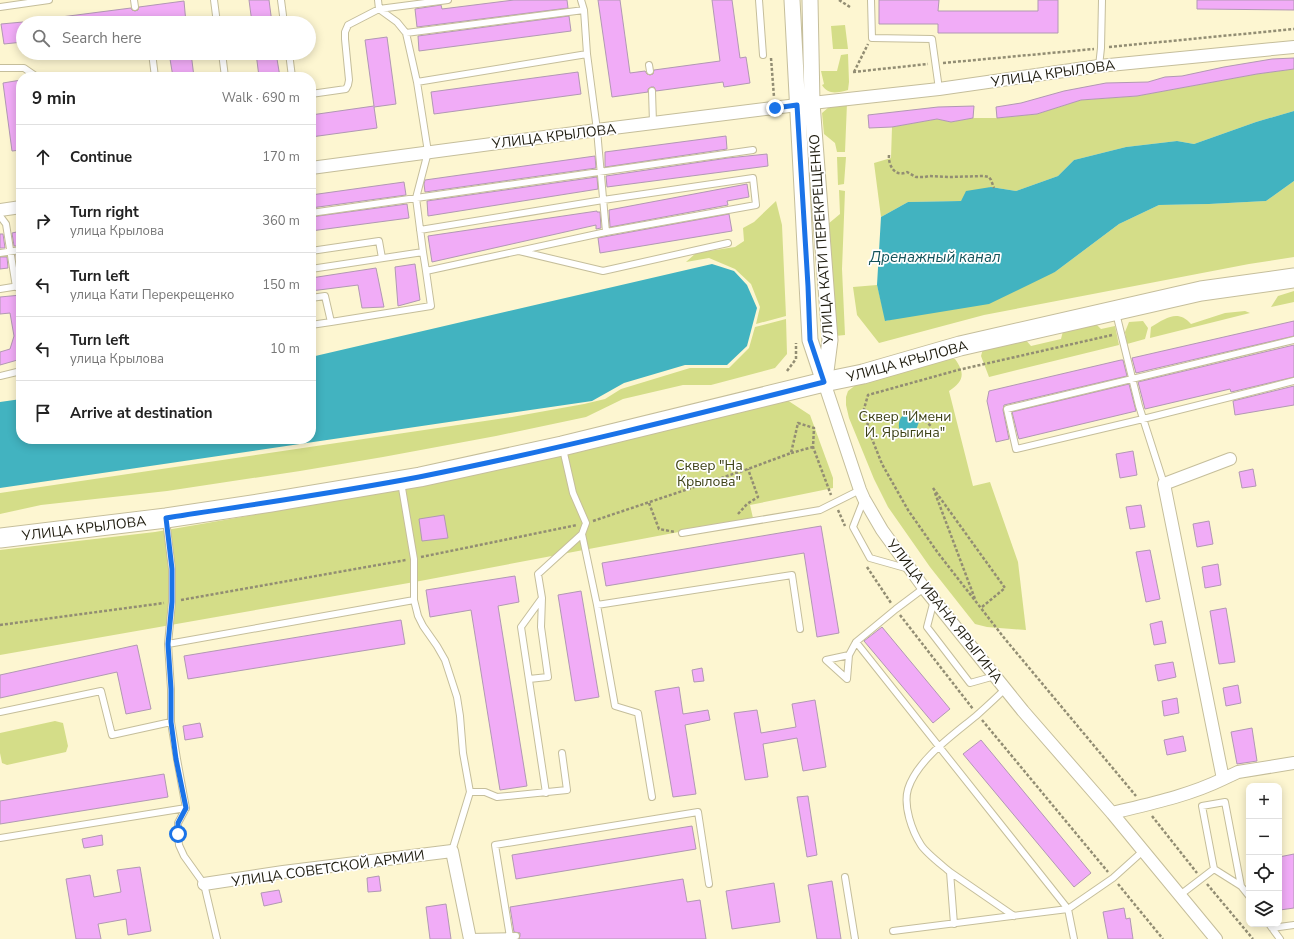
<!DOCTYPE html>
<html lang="en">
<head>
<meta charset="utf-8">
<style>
	:root { --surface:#fff; --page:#f2f2f2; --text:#222; --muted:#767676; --line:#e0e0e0 }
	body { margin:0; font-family:"Nunito Sans",sans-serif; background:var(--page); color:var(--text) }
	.controls { position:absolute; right:12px; bottom:12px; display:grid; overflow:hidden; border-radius:8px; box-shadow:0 2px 10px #0003 }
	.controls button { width:36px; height:36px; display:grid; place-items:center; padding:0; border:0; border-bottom:1px solid var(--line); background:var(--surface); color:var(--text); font:20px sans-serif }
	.stop { position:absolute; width:12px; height:12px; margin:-9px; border:3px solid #1a73e8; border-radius:50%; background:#fff }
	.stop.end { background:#1a73e8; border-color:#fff; box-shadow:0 1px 4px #0008 }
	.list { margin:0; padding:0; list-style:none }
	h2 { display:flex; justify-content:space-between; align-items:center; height:52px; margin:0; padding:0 16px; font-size:17px }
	h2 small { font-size:13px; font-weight:400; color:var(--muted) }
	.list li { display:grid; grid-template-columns:26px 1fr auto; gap:12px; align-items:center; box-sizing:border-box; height:64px; padding:0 16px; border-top:1px solid var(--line) }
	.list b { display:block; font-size:15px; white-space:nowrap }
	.list p { margin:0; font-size:13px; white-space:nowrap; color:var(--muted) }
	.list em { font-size:13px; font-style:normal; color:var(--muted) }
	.icon { flex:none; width:22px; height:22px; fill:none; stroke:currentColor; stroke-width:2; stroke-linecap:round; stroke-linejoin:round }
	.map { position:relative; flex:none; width:1294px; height:939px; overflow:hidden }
	.search { position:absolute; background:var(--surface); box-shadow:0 2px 10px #0003; left:16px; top:16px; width:300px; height:44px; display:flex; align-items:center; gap:10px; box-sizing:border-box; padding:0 14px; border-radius:22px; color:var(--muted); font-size:15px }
	.panel { position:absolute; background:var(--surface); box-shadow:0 2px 10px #0003; left:16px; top:72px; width:300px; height:372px; border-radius:16px }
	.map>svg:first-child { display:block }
	.green { fill:#d4dd88 }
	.water { fill:#42b3c0 }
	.building { fill:#f1acf7; stroke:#b198b3 }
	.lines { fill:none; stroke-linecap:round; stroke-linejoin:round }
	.service-casing { stroke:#c5be9b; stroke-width:8 }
	.minor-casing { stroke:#c5be9b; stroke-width:14 }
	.tertiary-casing { stroke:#c5be9b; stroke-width:17 }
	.primary-casing { stroke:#c5be9b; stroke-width:21 }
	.path { stroke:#928d73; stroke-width:2.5; stroke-dasharray:3 2; stroke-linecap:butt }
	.service { stroke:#fff; stroke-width:6 }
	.minor { stroke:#fff; stroke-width:12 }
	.tertiary { stroke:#fff; stroke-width:15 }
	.primary { stroke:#fff; stroke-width:19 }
	.route { stroke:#1a73e8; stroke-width:5 }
	.labels { text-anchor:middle; stroke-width:3.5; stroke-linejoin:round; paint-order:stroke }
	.street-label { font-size:14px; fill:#1f1c0f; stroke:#fff }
	.park-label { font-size:14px; fill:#3d4116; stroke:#fff }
	.water-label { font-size:15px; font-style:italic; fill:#14545b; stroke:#fff }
</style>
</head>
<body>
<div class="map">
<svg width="1294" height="939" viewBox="0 0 1294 939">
	<rect width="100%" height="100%" fill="#fdf6d1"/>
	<path class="green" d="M845 25 848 49H833L831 26Z
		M848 54 849 82 848 90C837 93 828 95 822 85L824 84 821 71H837L841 55Z
		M1294 69V111L1256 122 1194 144 1177 141 1126 147 1074 160 1058 176 1016 191 991 187 961 201 908 202 881 217 874 163 891 158 892 127 937 119 951 122 973 118H997L1037 114 1081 100 1137 96 1257 74Z
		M847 103 845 152H837L835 143 824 134 822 113 829 107Z
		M837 157H846L844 184 838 185Z
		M1294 181V257L1249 264 984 315 879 343 857 315 853 287 877 285 886 321 1055 272 1119 224 1159 205 1209 204 1266 201Z
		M839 190 845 191 842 269 845 335 835 336 828 224 840 214Z
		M776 201 782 225 786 316 756 324 760 307 751 284 735 269 709 258 686 262 696 253 735 247 744 241 743 228 754 222Z
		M1294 291V302L1271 307 1278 296Z
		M1245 311 1250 313 1150 338 1151 327C1166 318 1178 309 1191 324L1225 313Z
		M786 319 787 354 775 368 711 385H683L623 399 586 417 496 436 383 457 300 471 167 491 41 505 0 514V493L512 417 584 404 605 399 621 389 690 368H729L749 348 755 327Z
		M1143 321 1148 328 1145 339 1127 344 1125 332 1129 322Z
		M1094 322 1101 329 1115 326 1119 345 989 377 981 356 983 349 1025 339 1031 346 1061 339 1063 331Z
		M948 359H955C966 374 963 382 949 391L973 486 990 482 1018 562 1026 630 987 627 975 624 930 567 888 507 874 479 849 418 846 405V397L848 391 857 384Z
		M787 400 810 415 833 478V488L750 505 753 518 420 581 0 655V550L155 532 391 491Z
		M55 721 63 723 68 746 66 752 7 765 2 763 0 753V733Z"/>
	<path class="water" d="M1294 111V181L1266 201 1209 204 1159 205 1119 224 1055 272 989 304 885 321 877 285 881 217 908 202 961 201 966 191 991 187 1016 191 1058 176 1074 160 1126 147 1177 141 1194 144 1256 122Z
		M712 264 734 271 747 285 757 308 747 346 727 365H685L624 383 592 401 0 488V402L21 399V439H311V357Z
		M910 411 920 419 915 433 901 434C896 424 900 414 910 411Z"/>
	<path class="building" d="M249 0H269L272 23H252Z
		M514 0H567L568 8 417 27 415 9 441 5 442 9Z
		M598 0H620L630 73 645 71 647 74 650 75 653 74 654 70 720 61 712 0H732L740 58 746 57 750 83 724 87 723 82 656 91 654 87H651L648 89V92L612 97Z
		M879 0H939L938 11H1038V0H1058V33H938V24H879Z
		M1197 0H1294V10L1197 9Z
		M184 1 186 23H62L61 17 131 8 132 10 135 11 138 10 139 7Z
		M569 16 571 31 419 51 418 36Z
		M23 22V42L4 44 1 24Z
		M387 37 396 104 374 107 377 128 311 137V115L374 106 365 40Z
		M169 53H191L194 77H173Z
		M256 53H276L280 77H259Z
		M1294 58V69L1257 74 1137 96 1081 100 1037 114 997 118 996 107 1021 103 1064 91 1106 83 1148 82 1165 77 1182 76 1224 67 1272 59Z
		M578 72 581 94 434 114 431 92Z
		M21 80V150L12 151 3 83Z
		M974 106 973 118 951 122 937 119 892 127 869 128 868 115 938 107Z
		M726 136 727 149 605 167V152Z
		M767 154 768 166 607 187 606 176 728 158Z
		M595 156 596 168 425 192 424 184 425 180Z
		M597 177 598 189 592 190 428 216 427 201Z
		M404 182 406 195 311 208V195Z
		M747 184 749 197 727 201 728 205 610 227 609 210Z
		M407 204 409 218 311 231V217Z
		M597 211V212H600L601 228 596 229V225L432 262 428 236Z
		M729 214 732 231 600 253 598 238Z
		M21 231V246H14L12 233Z
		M0 234H3L5 248H0Z
		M16 255H21V267H17Z
		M0 257H7L8 268 0 269Z
		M415 264 420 300 398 306 395 267Z
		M376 268 384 307 362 308 358 285 311 291V278Z
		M21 295V359L0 365V352L10 349 14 336 10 313 0 314V297Z
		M1294 321V336L1136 373 1132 358Z
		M1294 345V377L1231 392 1230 389 1145 409 1138 382Z
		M1121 360H1123L1127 376 1004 405 1003 410 1009 439 996 442 987 401 989 391Z
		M1129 384 1136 411 1019 439 1018 436 1012 412Z
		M1294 386V405L1235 415 1233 401Z
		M1133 451 1137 475 1120 478 1116 454Z
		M1253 469 1256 486 1242 488 1239 472Z
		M1141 505 1145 527 1130 529 1126 507Z
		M444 515 448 538 422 541 419 519Z
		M1209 521 1213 544 1197 547 1193 524Z
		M821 526 839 633 817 637 804 553 606 586 602 563Z
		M1150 550 1160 599 1146 602 1136 552Z
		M1218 564 1221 585 1205 588 1202 567Z
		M515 576 519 602 498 606 527 786 500 790 471 610 430 617 426 590Z
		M581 591 599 697 575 701 558 595Z
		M1226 608 1235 662 1219 664 1210 611Z
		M401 620 405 644 188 679 184 656Z
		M1162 621 1166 643 1154 645 1150 624Z
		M882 627 950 709 933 723 864 641Z
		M137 645 151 709 126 714 117 672 0 698V675Z
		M1173 662 1176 677 1158 681 1155 665Z
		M702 668 704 681 694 682 692 670Z
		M1238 685 1241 703 1226 706 1223 688Z
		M679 687 683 714 708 710 710 720 685 725 696 794 673 797 655 691Z
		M1177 698 1179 713 1164 716 1162 701Z
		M815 700 826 767 803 771 797 738 763 744 768 777 745 780 734 713 757 710 761 733 796 727 792 704Z
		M200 723 203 737 185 740 183 726Z
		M1252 728 1257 761 1237 764 1231 732Z
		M1183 736 1186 751 1167 755 1164 740Z
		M981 740 1091 873 1074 887 963 754Z
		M164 774 168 797 0 824V801Z
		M808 796 817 855 807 857 797 797Z
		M692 826 696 849 516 879 512 855Z
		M102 835 103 845 84 848 82 839Z
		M1294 854V908L1280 910 1279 904V857Z
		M140 867 151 931 128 935 126 919 98 924 101 939H76L66 879 90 875 94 897 121 892 117 870Z
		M379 876 381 891 368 892 367 878Z
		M683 879 687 902 700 900 706 939H519L520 936V933L514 932 510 907Z
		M832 881 841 939H817L808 885Z
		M774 883 780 922 732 929 726 891Z
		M279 890 282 902 264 906 261 893Z
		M446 904 451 939H430L426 907Z
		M1124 908 1126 919 1130 918 1133 939H1108L1103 912Z"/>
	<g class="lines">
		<defs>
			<path id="service" d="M134 0 135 7
				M214 0 217 23
				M281 0 284 23
				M759 0 763 55
				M871 0 872 38 932 39 939 89
				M0 7 49 0
				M406 33 584 10
				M152 53 155 77
				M222 53 225 77
				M289 53 292 77
				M649 65 650 71
				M1099 66 1101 48 1102 0
				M0 68H24L37 77
				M417 82 587 54
				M652 91 653 123
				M311 94 346 89 348 85 349 80 345 39V32L348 25 379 9 448 0
				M311 213 753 150
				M0 216 6 224 16 287 21 289
				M420 230 603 200 753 178 756 205 606 232
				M311 251 379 241 382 258
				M519 251 603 271 728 243
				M423 252 426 271 606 232 597 130 587 54 584 10 581 0
				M0 253 21 250
				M311 269 423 252 416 198 428 152 417 82 406 33 397 22 379 9 378 0
				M0 289 19 286
				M311 298 325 296 331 322 431 306 426 271
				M1116 313 1139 406 1164 484
				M311 325 331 322
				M1294 340 1007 409 1016 449 1143 419 1294 381
				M0 376 21 371
				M563 449 573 493 586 523 582 534 597 605 792 575 800 629
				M401 482 414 559V600L418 616 423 626 437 646 445 660 457 697 460 716 463 753 470 792 452 851
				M864 499 853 527 870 558 909 569
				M166 520 172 569V602L168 644 171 689V722L177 759 186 808 178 823V834L179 845 184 856 204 884 217 939
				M682 533 820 510 860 490
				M934 600 927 627 970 683 995 676
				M597 605 615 706 638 713 652 797
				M856 642 1068 909
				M168 644 414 600
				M849 655 847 679 826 660 849 655 856 642 896 609 924 588
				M529 679 548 677 541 627 542 598
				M0 712 101 691 112 735 171 722
				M470 792H485L497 797 567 790 562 753
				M546 793 521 627 542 598 538 574 582 534
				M0 838 186 808
				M950 872 1014 916
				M845 877 855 939
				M1241 886 1225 802 1202 806 1214 869 1241 886 1249 896
				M1180 895 1214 869
				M954 924 950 872C942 865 927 854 921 845 912 831 903 806 908 789 917 760 953 735 976 716 986 707 996 698 1005 689
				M1269 924 1280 939
				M1272 928 1294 925
				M893 931 1068 909
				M469 937 516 936
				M510 937 495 845 698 812 709 884
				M1074 939 1068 909 1113 878 1143 851"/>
			<path id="minor" d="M812 103 939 89 1099 66 1294 47
				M311 168 597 130 797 105
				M0 210 21 207
				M824 382 860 490 864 499 882 530 924 588 1023 711 1112 813 1216 939
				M1223 779 1238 772 1294 763
				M1112 813C1149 804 1188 796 1223 779L1164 484 1230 459
				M204 884 283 872 452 851 470 939"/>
			<path id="tertiary" d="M792 0 810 340 824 382
				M810 0 812 103 830 340 825 379"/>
			<path id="primary" d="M0 538 166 518 271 502 420 477 562 446 824 382 863 374 960 346 1201 291 1294 278"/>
		</defs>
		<use href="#service" class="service-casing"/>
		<use href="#minor" class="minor-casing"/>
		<use href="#tertiary" class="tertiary-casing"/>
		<use href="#primary" class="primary-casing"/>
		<path class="path" d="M839 0 850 7
			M1109 47 1294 29
			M771 58 774 97
			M943 63 1094 49
			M853 72 928 64
			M854 72 868 44
			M889 155C888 165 895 178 907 172L916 177H925L929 176 949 177 983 176 989 177 991 180 994 188
			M1112 335 958 370 868 395 864 409 870 434 882 464 908 510 938 553 1005 639 1136 796
			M787 371 796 359V343
			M913 411 931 426
			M902 436 926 435
			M791 453 813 447
			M933 488 1005 588 982 607
			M935 493 975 599
			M649 503 659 529 675 532
			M838 510 845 526
			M738 514 747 504 758 497 748 469
			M593 521 748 469 791 453 798 423 814 428 813 447 831 495
			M421 557 577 525
			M867 567 891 603
			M181 600 406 560
			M900 615 973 709
			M0 625 164 603
			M982 720 1108 872
			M1152 816 1197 873
			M1118 884 1163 939
			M1207 884 1253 939"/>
		<use href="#service" class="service"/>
		<use href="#minor" class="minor"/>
		<use href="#tertiary" class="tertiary"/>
		<use href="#primary" class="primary"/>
	</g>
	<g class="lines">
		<path class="route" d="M178 834V823L186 808 176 759 171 722V689L168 644 172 602V569L166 518C250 505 335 493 419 477 555 450 690 416 824 382L810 340 808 286 797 105 775 108"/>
	</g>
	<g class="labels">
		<g class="street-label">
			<text transform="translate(1053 73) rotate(-8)" y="5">УЛИЦА КРЫЛОВА</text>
			<text transform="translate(554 136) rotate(-7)" y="5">УЛИЦА КРЫЛОВА</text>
			<text transform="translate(821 239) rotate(-94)" y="5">УЛИЦА КАТИ ПЕРЕКРЕЩЕНКО</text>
			<text transform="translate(907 361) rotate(-15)" y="5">УЛИЦА КРЫЛОВА</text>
			<text transform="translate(84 528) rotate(-7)" y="5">УЛИЦА КРЫЛОВА</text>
			<text transform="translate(945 611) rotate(52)" y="5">УЛИЦА ИВАНА ЯРЫГИНА</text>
			<text transform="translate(328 868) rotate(-8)" y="5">УЛИЦА СОВЕТСКОЙ АРМИИ</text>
		</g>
		<g class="park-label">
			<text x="905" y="421">Сквер "Имени<tspan x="905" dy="16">И. Ярыгина"</tspan></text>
			<text x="709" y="470">Сквер "На<tspan x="709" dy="16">Крылова"</tspan></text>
		</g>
		<g class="water-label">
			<text x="935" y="262">Дренажный канал</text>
		</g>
	</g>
</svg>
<div class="controls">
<button>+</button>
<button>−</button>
<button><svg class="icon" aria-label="locate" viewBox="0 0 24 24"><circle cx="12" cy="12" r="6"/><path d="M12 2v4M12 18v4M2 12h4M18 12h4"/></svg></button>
<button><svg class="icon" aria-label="layers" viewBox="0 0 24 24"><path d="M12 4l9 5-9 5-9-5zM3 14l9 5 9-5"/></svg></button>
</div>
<div class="stop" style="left:178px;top:834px"></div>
<div class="stop end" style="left:775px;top:108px"></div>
<div class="search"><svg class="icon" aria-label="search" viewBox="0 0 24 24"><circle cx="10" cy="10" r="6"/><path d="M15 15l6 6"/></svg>Search here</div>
<section class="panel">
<h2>9 min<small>Walk · 690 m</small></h2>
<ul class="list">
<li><svg class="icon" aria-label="ahead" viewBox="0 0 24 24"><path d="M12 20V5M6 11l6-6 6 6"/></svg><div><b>Continue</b></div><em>170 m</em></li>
<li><svg class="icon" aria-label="right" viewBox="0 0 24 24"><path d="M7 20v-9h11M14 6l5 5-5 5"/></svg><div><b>Turn right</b><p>улица Крылова</p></div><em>360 m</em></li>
<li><svg class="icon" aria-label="left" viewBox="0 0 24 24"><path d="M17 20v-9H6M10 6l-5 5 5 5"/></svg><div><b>Turn left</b><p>улица Кати Перекрещенко</p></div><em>150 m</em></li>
<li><svg class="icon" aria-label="left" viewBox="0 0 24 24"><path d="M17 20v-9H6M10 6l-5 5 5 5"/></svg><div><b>Turn left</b><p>улица Крылова</p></div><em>10 m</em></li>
<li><svg class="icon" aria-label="arrive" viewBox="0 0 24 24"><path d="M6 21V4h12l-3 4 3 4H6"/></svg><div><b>Arrive at destination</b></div></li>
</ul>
</section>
</div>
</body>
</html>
